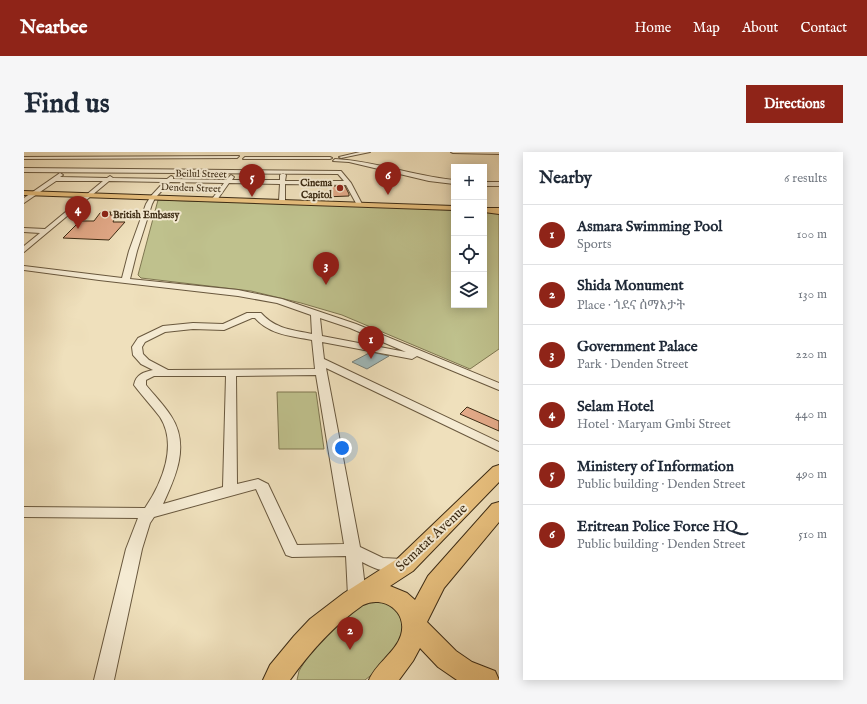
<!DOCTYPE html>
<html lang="en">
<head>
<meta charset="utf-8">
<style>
	:root { --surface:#fff; --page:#f6f6f7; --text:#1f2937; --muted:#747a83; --line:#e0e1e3; --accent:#8f2418 }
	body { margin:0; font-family:"IM FELL English","Noto Serif Ethiopic",serif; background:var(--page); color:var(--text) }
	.controls { position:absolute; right:12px; top:12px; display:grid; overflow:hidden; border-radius:0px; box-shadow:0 2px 10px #0003 }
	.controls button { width:36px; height:36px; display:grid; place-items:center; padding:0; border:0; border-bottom:1px solid var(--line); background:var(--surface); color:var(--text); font:20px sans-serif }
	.you { position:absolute; left:318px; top:296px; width:14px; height:14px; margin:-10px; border:3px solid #fff; border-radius:50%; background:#1a73e8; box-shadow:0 0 0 6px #1a73e833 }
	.badge { display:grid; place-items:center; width:26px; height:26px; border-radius:50%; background:var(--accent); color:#fff; font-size:13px; font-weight:700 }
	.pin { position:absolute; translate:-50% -33px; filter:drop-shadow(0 1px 2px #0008) }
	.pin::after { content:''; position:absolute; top:21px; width:14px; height:12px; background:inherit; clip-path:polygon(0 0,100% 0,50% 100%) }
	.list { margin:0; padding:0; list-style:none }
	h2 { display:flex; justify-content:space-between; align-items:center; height:52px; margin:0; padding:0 16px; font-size:17px }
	h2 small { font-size:13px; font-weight:400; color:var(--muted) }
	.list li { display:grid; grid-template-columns:26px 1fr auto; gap:12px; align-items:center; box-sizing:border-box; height:60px; padding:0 16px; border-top:1px solid var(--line) }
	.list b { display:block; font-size:15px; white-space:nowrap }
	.list p { margin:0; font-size:13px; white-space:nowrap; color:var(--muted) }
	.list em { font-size:13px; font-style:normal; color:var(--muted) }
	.icon { flex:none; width:22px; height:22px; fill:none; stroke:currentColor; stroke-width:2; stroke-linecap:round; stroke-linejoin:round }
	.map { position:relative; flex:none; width:475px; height:528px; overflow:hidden; border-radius:0px }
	header { display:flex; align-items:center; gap:24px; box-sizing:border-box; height:56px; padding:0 20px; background:var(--accent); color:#fff }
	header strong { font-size:19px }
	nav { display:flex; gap:22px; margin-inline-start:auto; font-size:14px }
	.intro { display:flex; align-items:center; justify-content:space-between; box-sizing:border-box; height:96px; padding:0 24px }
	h1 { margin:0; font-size:28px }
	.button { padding:10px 18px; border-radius:0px; background:var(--accent); color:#fff; font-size:14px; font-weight:700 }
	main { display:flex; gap:24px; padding:0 24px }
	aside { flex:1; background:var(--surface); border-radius:0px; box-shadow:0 2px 10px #0003 }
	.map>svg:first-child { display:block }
	.green { fill:#bfc18d; stroke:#7e7650 }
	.water { fill:#a0babc; stroke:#788179 }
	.building { fill:#e2a988; stroke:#3c2b14 }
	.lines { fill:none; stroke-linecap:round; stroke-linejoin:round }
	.minor-casing { stroke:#69583e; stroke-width:2 }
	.major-casing { stroke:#3c2b14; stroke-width:2 }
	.minor { fill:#f5ebd3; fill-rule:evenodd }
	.major { fill:#e8c07e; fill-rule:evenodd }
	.poi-dot { fill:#8f2418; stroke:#f5ebd3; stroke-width:1.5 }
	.labels { text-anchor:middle; stroke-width:4; stroke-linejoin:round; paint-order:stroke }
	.far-street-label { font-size:10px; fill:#3c2b14; stroke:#f5ebd3 }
	.far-poi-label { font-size:10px; font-weight:bold; fill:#3c2b14; stroke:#f5ebd3; text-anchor:end }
	.near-street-label { font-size:14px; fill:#3c2b14; stroke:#f5ebd3 }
</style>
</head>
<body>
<header>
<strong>Nearbee</strong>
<nav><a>Home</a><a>Map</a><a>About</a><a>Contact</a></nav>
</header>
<div class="intro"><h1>Find us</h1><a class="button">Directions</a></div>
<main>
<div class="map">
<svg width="475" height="528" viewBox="0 0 475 528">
	<rect width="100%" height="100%" fill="#efe0bc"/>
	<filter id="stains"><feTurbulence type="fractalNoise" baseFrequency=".005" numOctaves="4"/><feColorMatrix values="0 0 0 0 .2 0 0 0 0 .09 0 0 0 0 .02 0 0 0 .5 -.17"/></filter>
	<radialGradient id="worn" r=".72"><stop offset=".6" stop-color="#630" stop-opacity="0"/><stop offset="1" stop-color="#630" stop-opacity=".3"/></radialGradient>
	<path class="green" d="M134 48 430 57V153H460V59L475 60V197L446 217 318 163 277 151 227 139 117 126 114 123Z
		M253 240H292L300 297H255Z
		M349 450C374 450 375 458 380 479 370 498 359 515 341 528H273L275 519 295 486 335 454Z"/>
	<path class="water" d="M347 200 365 204 343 217 328 210Z"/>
	<path class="building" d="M308 34H321L325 42V44L300 45Z
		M87 60 86 63H92L89 70H101L85 88 39 86 56 69H70L76 61Z
		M443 255 475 269V279L436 262Z"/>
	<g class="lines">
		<defs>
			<path id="minor" d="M336 0H346L317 6 315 5Z
				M427 0H475V2L429 1Z
				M215 4 213 6 0 7V5Z
				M221 5H306L308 6 306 7H219Z
				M311 7C351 9 390 24 430 28V32L405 29 325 10 309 9Z
				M0 16 317 19 327 31 338 52 337 53H333L322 33 261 32V49L258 51 255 49 256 32 205 31 193 48 191 49 188 47 200 31 146 30 131 46 128 52 113 99 106 127 214 138 258 147 332 172 475 231V238L393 204 388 207 298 190 300 207 475 290V299L302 216 336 395 359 406 378 407 384 408 386 413 384 418C367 423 353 418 338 410L342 444 339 449 333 451 327 449 324 444 322 404 268 405 262 403 232 337 130 365 126 371 118 397 90 528H70L102 397 114 366 0 365V355L121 356C138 331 154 293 136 265 128 254 118 244 110 233 112 222 120 220 129 218L117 212 109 203 108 195 114 186 139 174 169 171 199 172 223 161H237C251 177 269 178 288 182L287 163 253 151 214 144 75 128 0 118V114L98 126 105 99 122 52 127 44 140 30 85 29 0 100V94L16 81 0 80V76L21 77 79 29H32L0 51V46L36 21 39 23 36 25 83 26 86 24 89 26 143 27 147 24 149 25V27L202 28 207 23 210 25 208 28H256V23L259 21 262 23 261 29H320L314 22 0 20ZM228 166H231C246 183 268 184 288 188L291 217 144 218 125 208 119 202 118 195 121 190 141 180 169 177 200 178ZM296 166 326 176 382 200 298 184ZM292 223 320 392 273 393 244 332 234 327 213 332 212 224ZM130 224H202L199 335 139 352C152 324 166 293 147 264 140 253 130 243 122 233V228Z
				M460 30H475V34H460Z"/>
			<path id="major" d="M0 39 430 54V58L0 43Z
				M460 56H475V62L460 60Z
				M475 313V330L389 419 366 434 383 441 391 448 404 424 468 352 475 350V370L420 436 403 470 432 499 448 510 471 519 475 528H433L414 515 396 496 389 509 375 528H345C352 511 372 500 377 483 384 459 359 443 339 453 309 474 287 499 266 528H239L246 513 270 484 286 467 320 441 373 407 469 315Z"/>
		</defs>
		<use href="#minor" class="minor-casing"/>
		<use href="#major" class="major-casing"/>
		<use href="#minor" class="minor"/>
		<use href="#major" class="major"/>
	</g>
	<g class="poi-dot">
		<circle cx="316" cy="36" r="4"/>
		<circle cx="81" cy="62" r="4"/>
	</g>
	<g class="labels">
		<g class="far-street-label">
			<text transform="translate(177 21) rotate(1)" y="4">Beilul Street</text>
			<text transform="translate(167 35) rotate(2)" y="4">Denden Street</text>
		</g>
		<g class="far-poi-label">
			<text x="308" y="34">Cinema<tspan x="308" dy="12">Capitol</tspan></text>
			<text x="89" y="66" text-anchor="start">British Embassy</text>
		</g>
		<g class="near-street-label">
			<text transform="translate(407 385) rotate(-43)" y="5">Sematat Avenue</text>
		</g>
	</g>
	<rect width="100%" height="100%" filter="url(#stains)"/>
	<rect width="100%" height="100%" fill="url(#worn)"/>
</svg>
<div class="controls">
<button>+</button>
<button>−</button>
<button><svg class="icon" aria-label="locate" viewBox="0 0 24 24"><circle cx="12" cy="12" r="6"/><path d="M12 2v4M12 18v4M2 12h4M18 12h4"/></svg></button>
<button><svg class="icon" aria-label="layers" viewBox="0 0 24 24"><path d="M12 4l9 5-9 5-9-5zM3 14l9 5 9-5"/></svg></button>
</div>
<div class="you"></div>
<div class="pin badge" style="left:347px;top:207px">1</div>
<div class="pin badge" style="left:326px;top:498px">2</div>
<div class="pin badge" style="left:302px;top:133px">3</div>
<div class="pin badge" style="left:54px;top:77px">4</div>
<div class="pin badge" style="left:228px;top:45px">5</div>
<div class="pin badge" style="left:364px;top:43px">6</div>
</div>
<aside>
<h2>Nearby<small>6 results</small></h2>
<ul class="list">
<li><span class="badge">1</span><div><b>Asmara Swimming Pool</b><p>Sports</p></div><em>100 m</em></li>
<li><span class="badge">2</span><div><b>Shida Monument</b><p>Place · ጎደና ሰማእታት</p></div><em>130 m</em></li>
<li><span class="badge">3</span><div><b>Government Palace</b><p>Park · Denden Street</p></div><em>220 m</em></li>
<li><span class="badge">4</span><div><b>Selam Hotel</b><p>Hotel · Maryam Gmbi Street</p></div><em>440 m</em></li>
<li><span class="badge">5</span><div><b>Ministery of Information</b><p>Public building · Denden Street</p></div><em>490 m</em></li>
<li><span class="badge">6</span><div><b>Eritrean Police Force HQ</b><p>Public building · Denden Street</p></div><em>510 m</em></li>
</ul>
</aside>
</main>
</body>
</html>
